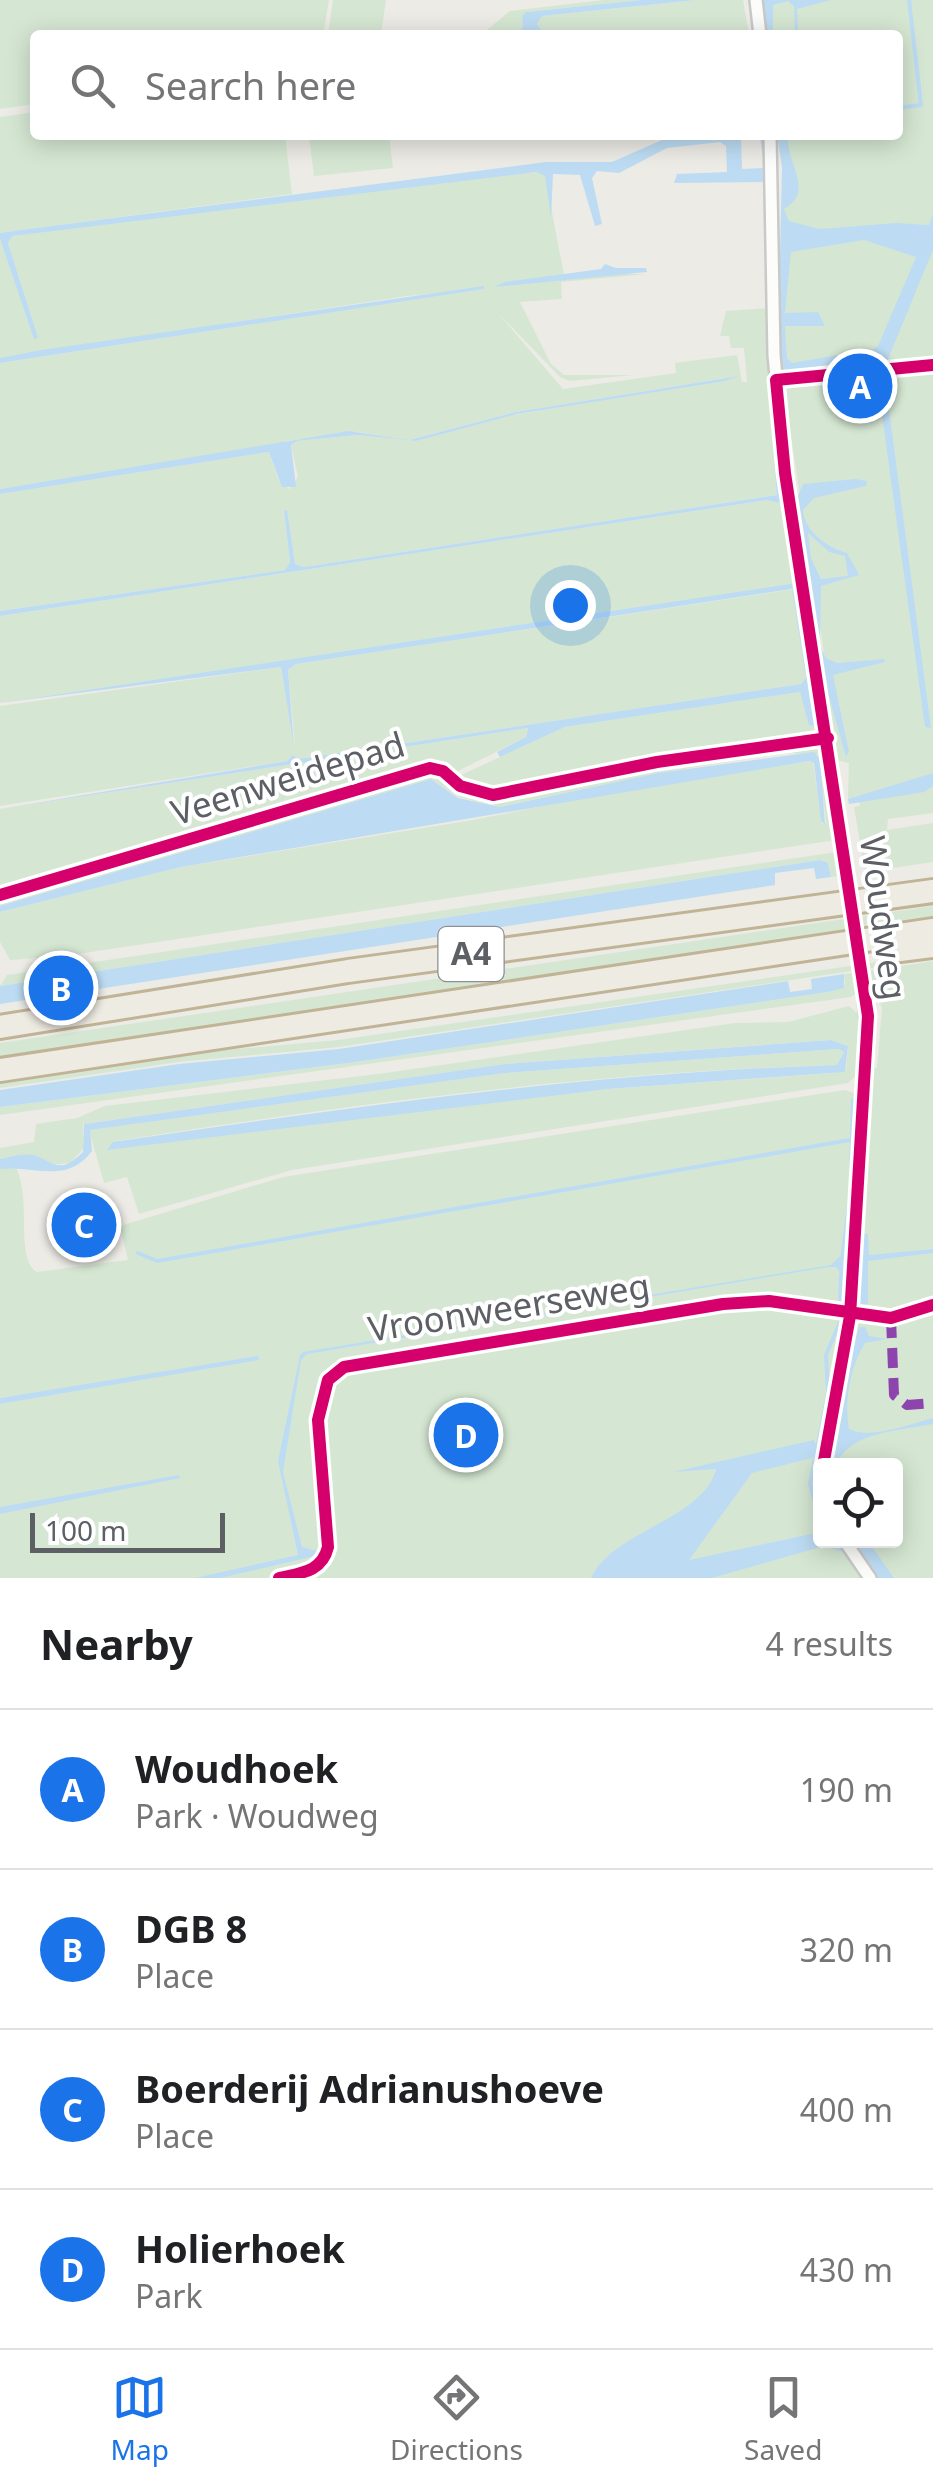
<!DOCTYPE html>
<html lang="en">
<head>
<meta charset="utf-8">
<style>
	:root { --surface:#fff; --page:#f6f6f6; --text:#202124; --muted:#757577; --line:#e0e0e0; --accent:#1a73e8 }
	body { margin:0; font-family:"Noto Sans",sans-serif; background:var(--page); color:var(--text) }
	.controls { position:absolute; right:30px; bottom:30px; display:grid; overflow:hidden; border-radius:10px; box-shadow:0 5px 25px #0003 }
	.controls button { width:90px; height:90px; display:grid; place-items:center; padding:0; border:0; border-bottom:2px solid var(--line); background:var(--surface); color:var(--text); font:50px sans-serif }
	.scale { position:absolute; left:30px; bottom:25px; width:195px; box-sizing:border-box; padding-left:10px; border:5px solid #5c5f64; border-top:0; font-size:28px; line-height:35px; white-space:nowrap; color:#5c5f64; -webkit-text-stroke:8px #fff; paint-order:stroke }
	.you { position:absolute; left:570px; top:605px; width:35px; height:35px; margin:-25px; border:8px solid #fff; border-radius:50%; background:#1a73e8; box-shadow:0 0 0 15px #1a73e833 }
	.badge { display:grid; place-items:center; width:65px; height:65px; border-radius:50%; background:var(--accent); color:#fff; font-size:32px; font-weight:700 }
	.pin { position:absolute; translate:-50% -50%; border:5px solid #fff; box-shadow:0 2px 10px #0006 }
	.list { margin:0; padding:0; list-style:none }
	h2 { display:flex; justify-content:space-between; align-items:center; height:130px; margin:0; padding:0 40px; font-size:42px }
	h2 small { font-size:32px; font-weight:400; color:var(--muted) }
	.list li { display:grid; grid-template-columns:65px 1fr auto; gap:30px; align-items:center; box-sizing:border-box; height:160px; padding:0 40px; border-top:2px solid var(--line) }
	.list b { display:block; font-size:38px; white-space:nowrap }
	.list p { margin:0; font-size:32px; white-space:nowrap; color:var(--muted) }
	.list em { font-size:32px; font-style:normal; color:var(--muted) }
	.icon { flex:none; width:55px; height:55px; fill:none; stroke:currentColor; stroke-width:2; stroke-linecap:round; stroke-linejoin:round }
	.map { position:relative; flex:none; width:933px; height:1578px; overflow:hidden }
	.search { position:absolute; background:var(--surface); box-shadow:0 5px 25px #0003; left:30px; right:30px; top:30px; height:110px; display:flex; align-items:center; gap:25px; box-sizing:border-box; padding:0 35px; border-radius:10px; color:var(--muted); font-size:38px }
	.sheet { height:770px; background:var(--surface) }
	nav { display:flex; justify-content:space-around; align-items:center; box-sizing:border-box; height:140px; border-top:2px solid var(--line); background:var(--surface); font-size:28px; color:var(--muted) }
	nav a { display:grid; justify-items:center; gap:5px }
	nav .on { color:var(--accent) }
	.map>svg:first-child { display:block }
	.green { fill:#d5e7d3; fill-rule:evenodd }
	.water { fill:#bddcf3; fill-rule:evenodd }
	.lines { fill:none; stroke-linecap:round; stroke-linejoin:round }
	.stream { stroke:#bddcf3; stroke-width:4 }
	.minor-casing { stroke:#c9c9c8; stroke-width:16 }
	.motorway-casing { stroke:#c1b496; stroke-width:28 }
	.minor { stroke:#fcfcfb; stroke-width:11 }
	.motorway { stroke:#eeebe2; stroke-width:22 }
	.minor-bridge-casing { stroke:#c9c9c8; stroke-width:16; stroke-linecap:butt }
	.minor-bridge { stroke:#fcfcfb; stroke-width:11 }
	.quiet { stroke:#8e44ad; stroke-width:10; stroke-dasharray:20 10; stroke-linecap:butt }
	.cycleway-casing { stroke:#fff; stroke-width:19 }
	.cycleway { stroke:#d6006c; stroke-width:12 }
	.labels { text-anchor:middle; stroke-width:8; stroke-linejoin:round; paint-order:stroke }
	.shield { fill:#fff; stroke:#8d8f92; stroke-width:2.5 }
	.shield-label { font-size:32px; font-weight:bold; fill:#5c5f64 }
	.street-label { font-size:35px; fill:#5c5f64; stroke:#fff }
</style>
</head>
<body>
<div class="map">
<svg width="933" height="1578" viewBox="0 0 933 1578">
	<rect width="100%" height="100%" fill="#ecebe6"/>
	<path class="green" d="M0 0H329L323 35H35V104L0 109Z
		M333 0H386L381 35H328Z
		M604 0H641L527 12 522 16 523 28 513 35H481L510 11Z
		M696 0H743L749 35H545L537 24 542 16Z
		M768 0H933V813L888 819 887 830 933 823V862L865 872 854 807 860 806 858 797 848 799 849 763 836 760 817 669 824 653 783 384 782 135H898V35H771Z
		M35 112V135H285L292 194 0 233V117Z
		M389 135 393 168 314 176 309 136Z
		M540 172 545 176 564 275 494 287 603 274H647L561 282 562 299 520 302 551 364 564 375H633L570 381 560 377 498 313 563 389 676 373 675 363 737 355 742 382H747L744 348H731L729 336H720L726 311 768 308 821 731 812 737 658 759 499 791 467 787 446 768 432 764 0 891V809L528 728 526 737 458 771 461 775 565 727 800 692 807 715 817 723 798 586 794 584 0 703V616L767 500 780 502 794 563 770 394 777 495 304 567 295 564 284 511 290 562 285 570 0 611V494L269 452 278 478 289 489 298 477 291 445 297 441 358 435 416 441 491 419 738 376 516 412 408 440 358 432 286 441 272 448 0 489V363L483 289 407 296 0 358V239L37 338 8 243 13 236 464 177Z
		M795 589 806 678 801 684 299 759 294 755 287 761 0 806V706L281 667 295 747 288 670 296 664Z
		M809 745 823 750 836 840 64 956 10 960 0 942V912L181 867 473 820 660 783 813 761 822 824 826 823 818 755 787 753 658 773 500 807 458 797 431 779 0 906V898L429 772 441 775 460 791 502 798 693 759Z
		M837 852 840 876 831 877 828 863 820 860 0 986 7 975Z
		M933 906V920L0 1060V1043Z
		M933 954V959L339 1047 179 1062 0 1088V1082L214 1051 338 1040Z
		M933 961V1578H0V1404L259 1359 0 1398V1162L12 1161C35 1192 13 1257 37 1272L128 1260 120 1226 283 1177 845 1090 854 1093 857 1104 854 1196 846 1263H853L864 1192 872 1067 877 1068 882 1008 869 971ZM820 1466H896V1540H820Z
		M854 973 857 992 851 997 0 1115V1107L357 1062 828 992 845 985 844 974Z
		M849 1006 860 1016 857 1075 848 1083 292 1170 139 1214 127 1177 104 1183 89 1130 505 1073 839 1049 844 1052 837 1065C593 1072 351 1104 110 1142L608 1089 835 1073 846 1070 848 1046 830 1040 505 1064 83 1124 84 1148 70 1163 48 1165 29 1155 0 1159V1148L34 1142 36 1124 77 1118 105 1106 378 1074 735 1023 788 1022Z"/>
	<path class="water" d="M641 0H696L542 16 537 24 545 35H513L523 28 522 16 526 12Z
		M761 0H831L797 9 798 30 794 35H786L795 30 794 6 788 1 773 5V30L780 35H765Z
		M760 135 766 146 764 207 763 182 674 183 677 174 727 172 726 146 720 142 667 148 619 173 597 171 592 178 602 224 595 226 580 175 553 174 551 218 545 176 536 172 13 236 8 243 38 338 34 339 0 239V233L21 230 546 162H612L671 136ZM741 138H760L765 168 742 169Z
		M777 135H789C783 161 817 190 784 209L789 221 819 229 896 223 929 225 933 214V250L886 364 863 356 878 346 916 257 864 240 791 252 785 313 818 312 825 326H785L787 358 792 363 837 355 840 363 782 372 778 337 782 167Z
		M605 264 616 268H646L647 272 494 287 505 282 601 269Z
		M484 286V289L0 363V358L41 350Z
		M739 376 725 381 517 414 416 441 358 435 297 441 291 445 296 487H282L269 452 0 494V489L349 431 409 440 516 412Z
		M877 379H885L931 728 925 727Z
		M768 394 794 564 780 503 767 500 0 616V611L285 570 290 562 284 511 287 510 295 564 304 567 777 495Z
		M855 479 867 481 866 486 814 498 803 510C804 531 828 548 847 553L859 575 821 586 820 645 826 658 837 663 884 659 885 662 833 675 849 752 846 757 819 661 796 500 803 484ZM808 533 829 552 845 556 848 576 821 579 811 558Z
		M797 583 815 726 809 725 800 692 565 727 500 757 497 752 526 737 528 728 0 809 287 761 293 755 299 759 801 684 806 678 792 589 296 664 288 670 294 747 281 667 0 703Z
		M814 752 820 759 825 825 821 821 814 763 810 761 181 867 0 912V906L431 779 458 798 500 807 658 773Z
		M933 773V786L924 792 849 804 848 799Z
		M820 860 828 863 831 877 816 879 814 868 775 873V885L0 1004V986Z
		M844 974V988L828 992 356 1062 0 1107V1090L179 1064 339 1049 788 981 790 992 812 989 811 979Z
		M831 1040 848 1046 845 1072 608 1089 107 1150 113 1142C356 1106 591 1073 837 1065L844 1052 839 1049 505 1073 90 1130 92 1151C66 1185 36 1165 0 1169V1159C9 1157 23 1153 33 1155 57 1163 59 1175 83 1152L84 1124 505 1064Z
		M863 1234H868L869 1255 933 1249V1253L868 1261V1304L860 1306Z
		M839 1257H843V1276L836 1267H828L307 1354 301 1360 283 1472 302 1547 317 1551 315 1556 220 1578H195L298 1555 278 1461 300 1355 303 1352 831 1265Z
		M859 1327H865L869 1336 887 1339 865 1343C850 1368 844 1400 849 1429 873 1440 908 1424 933 1418V1424C903 1430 847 1432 837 1465L830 1466 841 1391Z
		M258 1356 259 1360 0 1404V1398Z
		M814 1440 818 1449 812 1458 752 1473 689 1560 820 1532V1540L835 1541 843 1552 824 1546 712 1578H591C612 1531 704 1519 716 1469L673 1472Z
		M179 1475 180 1478 0 1514V1507Z
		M849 1541H868L894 1578H878Z"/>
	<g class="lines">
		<path class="stream" d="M898 108 921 105 909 0
			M851 1168 853 1100
			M138 1253 157 1261 850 1140
			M842 1259 851 1188
			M840 1304 841 1274
			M820 1519 810 1484 828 1393 826 1355 840 1322"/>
		<defs>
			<path id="minor" d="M756 0 760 35
				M770 135 774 355 783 450 847 873
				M823 1466 850 1316 868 1040 862 977
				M844 1540 870 1578"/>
			<path id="motorway" d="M892 951 933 946
				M0 1027 348 971 933 891
				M0 1070 933 930"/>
		</defs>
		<use href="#minor" class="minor-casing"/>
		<use href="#motorway" class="motorway-casing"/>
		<use href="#minor" class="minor"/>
		<use href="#motorway" class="motorway"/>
		<defs>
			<path id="minor-bridge" d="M847 873 862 977"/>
		</defs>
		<use href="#minor-bridge" class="minor-bridge-casing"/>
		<use href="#minor-bridge" class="minor-bridge"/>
		<path class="quiet" d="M891 1318 894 1395 907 1405 933 1403"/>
		<defs>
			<path id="cycleway" d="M0 895 430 768 443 771 460 786 493 795 657 762 828 738
				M823 1466 850 1316 868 1016 785 473 776 380 933 365
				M279 1578C301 1573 322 1572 328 1547L318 1420 328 1380 344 1367 723 1304 769 1301 891 1318 933 1305"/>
		</defs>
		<use href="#cycleway" class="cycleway-casing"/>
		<use href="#cycleway" class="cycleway"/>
	</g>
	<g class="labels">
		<rect class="shield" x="438.5" y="927" width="65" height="54" rx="8"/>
		<g class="shield-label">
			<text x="471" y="965">A4</text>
		</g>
		<g class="street-label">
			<text transform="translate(288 779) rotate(-17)" y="12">Veenweidepad</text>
			<text transform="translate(883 918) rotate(82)" y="12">Woudweg</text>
			<text transform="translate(509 1308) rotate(-9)" y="12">Vroonweerseweg</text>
		</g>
	</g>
</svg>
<div class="controls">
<button><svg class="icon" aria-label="locate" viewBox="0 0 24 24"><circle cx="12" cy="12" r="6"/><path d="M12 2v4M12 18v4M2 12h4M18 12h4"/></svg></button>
</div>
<div class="scale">100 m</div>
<div class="you"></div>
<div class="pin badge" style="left:860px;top:386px">A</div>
<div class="pin badge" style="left:61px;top:988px">B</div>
<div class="pin badge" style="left:84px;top:1225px">C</div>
<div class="pin badge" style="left:466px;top:1435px">D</div>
<div class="search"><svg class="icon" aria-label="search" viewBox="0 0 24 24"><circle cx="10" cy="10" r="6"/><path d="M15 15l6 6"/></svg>Search here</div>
</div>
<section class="sheet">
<h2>Nearby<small>4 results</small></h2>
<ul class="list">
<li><span class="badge">A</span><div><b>Woudhoek</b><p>Park · Woudweg</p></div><em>190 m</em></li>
<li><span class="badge">B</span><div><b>DGB 8</b><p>Place</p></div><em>320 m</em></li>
<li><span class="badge">C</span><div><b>Boerderij Adrianushoeve</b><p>Place</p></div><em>400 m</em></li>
<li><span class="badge">D</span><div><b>Holierhoek</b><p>Park</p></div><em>430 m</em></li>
</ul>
</section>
<nav>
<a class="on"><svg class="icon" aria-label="map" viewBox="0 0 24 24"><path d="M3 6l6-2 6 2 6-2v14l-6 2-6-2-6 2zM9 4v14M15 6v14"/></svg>Map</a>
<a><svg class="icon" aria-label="directions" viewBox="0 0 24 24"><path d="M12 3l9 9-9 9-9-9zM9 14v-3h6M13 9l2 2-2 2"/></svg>Directions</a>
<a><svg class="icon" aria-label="saved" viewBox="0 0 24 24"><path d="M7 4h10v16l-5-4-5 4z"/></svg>Saved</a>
</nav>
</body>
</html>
